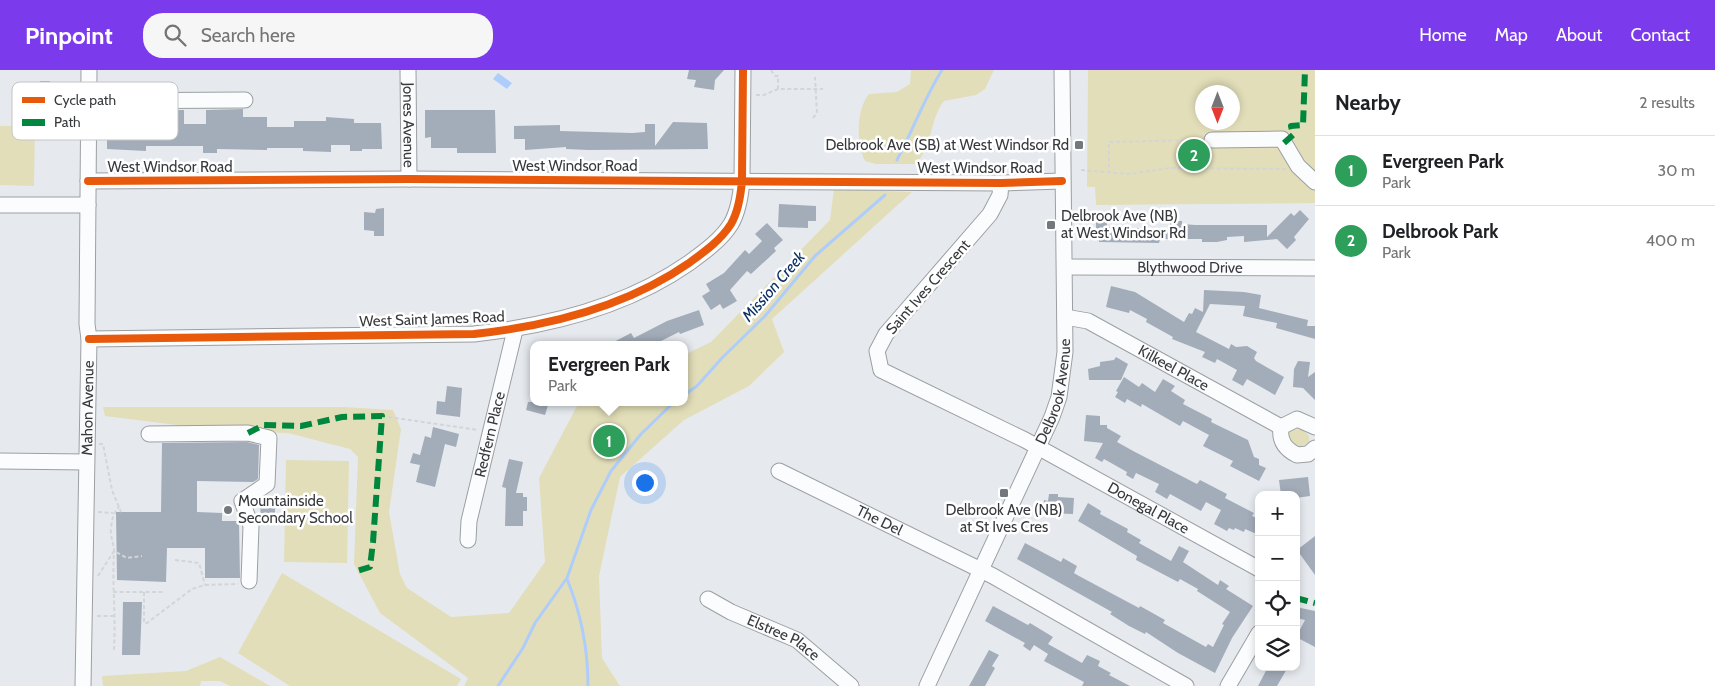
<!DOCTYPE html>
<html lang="en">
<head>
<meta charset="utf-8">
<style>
	:root { --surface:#fff; --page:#f6f6f6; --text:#202124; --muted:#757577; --line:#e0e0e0; --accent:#7c3aed }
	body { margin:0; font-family:Cabin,sans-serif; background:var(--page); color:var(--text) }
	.controls { position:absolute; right:15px; bottom:15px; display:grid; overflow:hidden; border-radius:10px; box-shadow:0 2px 8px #0003 }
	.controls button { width:45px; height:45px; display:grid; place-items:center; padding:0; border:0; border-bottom:1px solid var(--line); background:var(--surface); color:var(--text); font:25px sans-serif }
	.compass { position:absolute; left:1195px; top:15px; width:45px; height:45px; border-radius:50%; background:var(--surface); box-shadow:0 2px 8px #0003; rotate:180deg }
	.you { position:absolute; left:644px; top:412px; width:18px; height:18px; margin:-12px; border:4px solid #fff; border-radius:50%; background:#1a73e8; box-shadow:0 0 0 8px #1a73e833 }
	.badge { display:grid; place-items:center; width:32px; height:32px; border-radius:50%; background:var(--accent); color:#fff; font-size:16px; font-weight:700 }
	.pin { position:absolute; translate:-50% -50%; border:2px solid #fff; box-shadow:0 1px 5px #0006 }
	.popup { position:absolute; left:530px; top:271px; width:158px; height:65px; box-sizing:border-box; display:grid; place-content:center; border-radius:10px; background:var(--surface); filter:drop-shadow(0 1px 4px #0005); font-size:16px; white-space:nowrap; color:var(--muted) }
	.popup b { font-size:19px; color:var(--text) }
	.popup::after { content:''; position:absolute; left:50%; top:100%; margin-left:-10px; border:10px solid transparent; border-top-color:var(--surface) }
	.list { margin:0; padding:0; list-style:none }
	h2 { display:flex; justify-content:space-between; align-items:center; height:65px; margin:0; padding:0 20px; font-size:21px }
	h2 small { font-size:16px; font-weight:400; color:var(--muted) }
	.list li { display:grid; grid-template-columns:32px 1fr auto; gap:15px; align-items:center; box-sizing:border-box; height:70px; padding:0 20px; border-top:1px solid var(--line) }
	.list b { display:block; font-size:19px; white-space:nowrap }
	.list p { margin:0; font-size:16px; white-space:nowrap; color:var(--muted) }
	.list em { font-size:16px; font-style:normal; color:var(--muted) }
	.icon { flex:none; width:28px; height:28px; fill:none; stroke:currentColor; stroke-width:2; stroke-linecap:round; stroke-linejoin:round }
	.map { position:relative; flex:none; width:1315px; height:616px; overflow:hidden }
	header { display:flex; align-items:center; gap:30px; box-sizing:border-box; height:70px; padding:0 25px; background:var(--accent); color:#fff }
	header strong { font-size:24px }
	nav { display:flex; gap:28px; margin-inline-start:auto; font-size:18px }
	.search { width:350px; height:45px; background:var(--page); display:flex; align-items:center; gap:12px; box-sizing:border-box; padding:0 18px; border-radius:20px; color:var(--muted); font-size:19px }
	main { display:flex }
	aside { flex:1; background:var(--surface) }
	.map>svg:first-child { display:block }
	.green { fill:#e2deb9; fill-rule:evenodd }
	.water { fill:#afcdfa }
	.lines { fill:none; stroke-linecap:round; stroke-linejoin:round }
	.stream { stroke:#afcdfa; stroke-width:3 }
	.building { fill:#a3acb9 }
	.minor-casing { stroke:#9c9fa2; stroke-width:17 }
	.path { stroke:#d4d5d6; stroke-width:2; stroke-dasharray:4 2.5; stroke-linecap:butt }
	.minor { stroke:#fbfcfd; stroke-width:15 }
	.quiet { stroke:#00873e; stroke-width:6; stroke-dasharray:12 6; stroke-linecap:butt }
	.cycleway-casing { stroke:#fff; stroke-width:11 }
	.cycleway { stroke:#e8590c; stroke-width:8 }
	.poi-dot { fill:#74777b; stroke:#fff; stroke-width:2 }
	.labels { text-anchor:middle; stroke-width:5; stroke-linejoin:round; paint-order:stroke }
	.street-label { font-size:15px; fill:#37393d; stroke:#fff }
	.poi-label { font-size:15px; fill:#37393d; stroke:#fff; text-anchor:start }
	.water-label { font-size:16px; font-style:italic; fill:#0b3065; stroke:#fff }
	.key { fill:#fff; stroke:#c3c4c5; stroke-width:1 }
	.key-label { font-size:14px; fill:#37393d }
</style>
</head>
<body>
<header>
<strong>Pinpoint</strong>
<div class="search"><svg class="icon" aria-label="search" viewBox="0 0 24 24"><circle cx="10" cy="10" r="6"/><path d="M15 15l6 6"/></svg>Search here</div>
<nav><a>Home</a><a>Map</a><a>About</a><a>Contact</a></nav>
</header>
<main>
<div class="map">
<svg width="1315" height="616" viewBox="0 0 1315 616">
	<rect width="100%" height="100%" fill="#e6eaef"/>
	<path class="green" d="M911 0H994L985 19 976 25 944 31C929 50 933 78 915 94H876L865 91C856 74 856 39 869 24L897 22 910 14Z
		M1088 0H1315V133L1096 135 1095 117H1087ZM1202 22H1232V52H1202Z
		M0 56H35L34 116 0 115Z
		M834 119 912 122 772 249 784 282 749 316 684 350 620 407 599 506 602 588 620 616H464L468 608 380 543 354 494 358 387 350 379 288 363 224 361 105 346 103 337H344L393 340 401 359 389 442 400 504 407 518 451 547 509 543 545 492 539 408 577 336 584 332H684V285L711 272 830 150Z
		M1292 359 1303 360 1309 366V372L1300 377 1291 374 1286 365Z
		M286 390 349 391 347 493 284 492Z
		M282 503 461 609 457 616H290L238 583Z
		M220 587 270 616H230L220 611H201L200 616H103L102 606 186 601Z"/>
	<path class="water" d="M498 3 512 13 507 19 493 9Z"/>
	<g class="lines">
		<path class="stream" d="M897 90C913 60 924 29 942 0
			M684 325 697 316 722 288 765 246 815 186 885 125
			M567 509C581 543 588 579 588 616
			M498 616 523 578 535 553 567 508 591 440 611 401 641 364 674 332"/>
	</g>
	<path class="building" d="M689 0H724L715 10 714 20 694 17 696 10 687 9Z
		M40 11H50V17H63V45L24 44 25 14H40Z
		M243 39V47H267V57H294V51H326V47L354 49V53H381L382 79H362V81H350V75H331V82L303 81V78H267V80L217 79V83H203V76H146V81L107 79V59L124 60V67H150V59H174V40H184V54H206V40Z
		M425 40H495L496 83H457V78H431V67L425 68Z
		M673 52 707 53 708 79 588 80 566 79V77L525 80V69H514V56L560 55V61L632 63 645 62V54H655V76Z
		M779 134 816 136V151H808V158L778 157Z
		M384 138V166H374V161L364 160V142L375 143 376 139Z
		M1300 140 1309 149 1294 167 1296 170 1287 179 1277 169 1244 172V166L1227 167V170L1217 172H1202V169H1160L1159 173 1099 172V161H1096V151H1107V157L1170 159V151H1182V154L1195 155H1267V167L1291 143 1294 146Z
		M767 153 783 170 774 178 776 181 751 204 747 201 730 220 737 231 723 239 720 234 711 240 702 226 710 221 706 214 724 203 745 180 749 184 762 171 755 164Z
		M1111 216 1135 222 1184 252 1189 243 1192 244 1195 238 1203 242 1204 220 1244 222 1261 225 1259 238 1308 250 1307 256H1315V269L1276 258 1277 253 1243 246 1245 236 1210 234 1196 262 1229 279 1231 274 1236 277 1247 276 1257 282 1254 288 1256 291 1284 307 1275 325 1247 309 1243 316 1232 310 1237 300 1217 289 1215 293 1202 287 1205 282 1172 269 1173 267 1146 252 1147 249 1130 240 1129 243 1106 237Z
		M699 240 704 255 680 264 679 262 653 275H608L631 263 634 268 667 251Z
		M1116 287 1128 294 1121 310H1089L1088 299 1100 296V292L1114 290Z
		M1298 291 1310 292 1308 307 1315 302V330L1303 318 1293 317 1294 299Z
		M1124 307 1139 317 1142 313 1155 322 1163 309 1175 316 1171 321 1185 330 1183 334 1212 349 1211 352 1248 370 1254 387 1259 389V395L1266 398 1259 411 1230 396 1233 391 1203 376 1209 365 1183 351 1180 356 1142 334 1141 337 1127 329 1125 333 1115 327 1118 322 1116 321Z
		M447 316 462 318 460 347 436 344 437 331 445 332Z
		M528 332H549L545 345 526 340Z
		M1086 345 1100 346V355H1107V358L1121 366 1117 372 1135 382 1197 414 1200 410 1227 424 1225 428 1254 443 1252 446 1259 449V465L1245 459 1244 462 1235 458 1234 460 1229 458 1227 461 1214 454 1221 440 1206 432 1201 441 1170 424 1167 429 1155 422 1159 414 1136 403 1133 409 1126 405 1127 402 1104 389 1102 392 1095 388 1103 373 1084 371Z
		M433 357 459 364 456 377 445 374 435 417 416 412 420 395 410 393 413 383 420 385 425 366 431 368Z
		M247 372 259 375 258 409 253 412 197 411V442L222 443V451H239L240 508H205V478H167L166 512 117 510 116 442H161L162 373Z
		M509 389 523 392 516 423H523V427H527V441H523V456H505L506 418 502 417Z
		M1308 407 1310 426 1296 428V425H1281L1279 410Z
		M1049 424H1058V427L1074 428 1073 444 1043 443 1044 430 1048 431Z
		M263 428H275V454H261L260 430Z
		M1088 433 1101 441 1100 444 1128 459 1127 462 1141 470 1139 473 1171 491 1179 476 1189 481 1183 492 1218 515 1220 510 1229 516 1226 519 1253 536 1232 568 1215 603 1178 583 1146 562 1145 564 1129 556 1110 544 1112 542 1017 489 1025 473 1061 492 1063 488 1077 496 1074 503 1079 506 1139 538 1140 536 1165 550 1163 553 1206 577 1208 574 1213 577 1224 555 1222 554 1230 542 1197 521 1198 519 1180 509 1178 512 1136 490 1137 486 1078 451Z
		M1315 466V505L1297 480Z
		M123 532H142L140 585H122Z
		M993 536 1028 555 1030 553 1053 567 1048 574 1082 593 1087 585 1100 591 1098 596 1111 603 1109 605 1130 616H1082L1084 612 1044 591 1048 584 1034 575 1030 581 1023 576 1025 573 985 551Z
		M1296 537 1315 541V577L1296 567 1305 550 1296 548Z
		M989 580 999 585 992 596 995 598 985 616H969Z
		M1268 597H1288L1277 616H1258Z"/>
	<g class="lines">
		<defs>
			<g id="minor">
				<path id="s1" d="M408 0 409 109"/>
				<path d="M89 31 245 30"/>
				<path d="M1212 70 1282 69 1298 96 1315 112"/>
				<path d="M88 111 409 109 1001 113 1062 111"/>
				<path id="s2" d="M1001 113 1000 125 990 144 886 264 877 281 881 300 1025 370 1259 499"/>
				<path d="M0 135H88"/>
				<path id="s3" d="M1065 197 1315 198"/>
				<path id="s4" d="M1065 247 1088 251 1281 357"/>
				<path d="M89 269 474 264C549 256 626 237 689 193 704 182 721 170 731 154 738 142 741 123 742 110L743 0"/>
				<path d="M1315 357 1297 349 1281 357C1279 371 1285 379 1297 385L1308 384 1315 378"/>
				<path d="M149 364 248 363 269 368 267 414 242 431 251 456 249 511"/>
				<path d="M0 391 86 392"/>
				<path id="s5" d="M779 401 993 506 1186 616"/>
				<path id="s6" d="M468 470 469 451 515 260"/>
				<path id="s7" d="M708 529 731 542 797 570 851 616"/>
				<path id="s8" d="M83 616 89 269 87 254 89 0"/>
				<path id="s9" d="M927 616 1052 347 1059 327 1065 282 1062 0"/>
				<path d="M1228 616 1259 563"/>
			</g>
		</defs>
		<use href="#minor" class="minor-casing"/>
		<path class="path" d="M771 0 775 6H778V19H823
			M756 25H764L778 19
			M813 48 817 43 815 7
			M1081 100 1127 104 1171 98 1286 99
			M1109 104V72L1200 70
			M382 346 478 360
			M99 374H103L112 420 121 442
			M98 442 113 443
			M175 490 199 493 205 515
			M98 506 114 481 127 488 142 486
			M113 522H165
			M144 522V553H147L192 519 205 515 238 514
			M97 546H116
			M114 580C116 547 112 514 114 482 114 473 110 467 111 458 112 450 113 443 119 437"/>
		<use href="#minor" class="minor"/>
		<path class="quiet" d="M1284 73 1293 65 1291 56 1303 55 1305 0
			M248 363 264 355 301 356 342 347 382 346 373 472 370 497 354 502
			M1296 528 1315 533"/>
		<defs>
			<path id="cycleway" d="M88 111 409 109 1001 113 1062 111
				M89 269 474 264C549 256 626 237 689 193 704 182 721 170 731 154 738 142 741 123 742 110L743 0"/>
		</defs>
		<use href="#cycleway" class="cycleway-casing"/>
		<use href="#cycleway" class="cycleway"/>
	</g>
	<g class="poi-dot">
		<rect x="1074" y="70" width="10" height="10" rx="2.5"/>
		<rect x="1046" y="150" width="10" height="10" rx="2.5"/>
		<rect x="999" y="418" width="10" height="10" rx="2.5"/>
		<circle cx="228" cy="440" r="5"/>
	</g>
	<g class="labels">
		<g class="street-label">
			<text dy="5" stroke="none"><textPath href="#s1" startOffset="55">Jones Avenue</textPath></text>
			<text x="575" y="101">West Windsor Road</text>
			<text x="170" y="102">West Windsor Road</text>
			<text x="980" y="103">West Windsor Road</text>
			<text dy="5" stroke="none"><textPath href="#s3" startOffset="125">Blythwood Drive</textPath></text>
			<text transform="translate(928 217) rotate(-49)" y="5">Saint Ives Crescent</text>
			<text transform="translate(432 249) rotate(-2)" y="5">West Saint James Road</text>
			<text dy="5" stroke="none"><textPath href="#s4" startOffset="121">Kilkeel Place</textPath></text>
			<text dy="5" stroke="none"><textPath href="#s9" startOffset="322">Delbrook Avenue</textPath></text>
			<text dy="5" stroke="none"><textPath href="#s8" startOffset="278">Mahon Avenue</textPath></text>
			<text dy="5" stroke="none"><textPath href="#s6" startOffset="108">Redfern Place</textPath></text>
			<text dy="5" stroke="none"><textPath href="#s2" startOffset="532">Donegal Place</textPath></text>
			<text dy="5" stroke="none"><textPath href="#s5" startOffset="112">The Del</textPath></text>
			<text dy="5" stroke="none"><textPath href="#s7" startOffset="85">Elstree Place</textPath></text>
		</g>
		<g class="poi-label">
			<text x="1069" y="80" text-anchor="end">Delbrook Ave (SB) at West Windsor Rd</text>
			<text x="1061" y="151">Delbrook Ave (NB)<tspan x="1061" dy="17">at West Windsor Rd</tspan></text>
			<text x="238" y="436">Mountainside<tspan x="238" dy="17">Secondary School</tspan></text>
			<text x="1004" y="445" text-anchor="middle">Delbrook Ave (NB)<tspan x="1004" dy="17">at St Ives Cres</tspan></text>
		</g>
		<g class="water-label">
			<text transform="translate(773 216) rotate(-49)" y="6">Mission Creek</text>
		</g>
	</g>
	<rect x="12" y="12" width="166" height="58" rx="8" class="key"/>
	<rect x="22" y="27" width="23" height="6" fill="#e8590c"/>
	<rect x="22" y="49" width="23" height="7" fill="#00873e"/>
	<g class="key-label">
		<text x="54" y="35">Cycle path</text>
		<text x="54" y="57">Path</text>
	</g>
</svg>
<div class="controls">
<button>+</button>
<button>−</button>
<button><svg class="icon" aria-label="locate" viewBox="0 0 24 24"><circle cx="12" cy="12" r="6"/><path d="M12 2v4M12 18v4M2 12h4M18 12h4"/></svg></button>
<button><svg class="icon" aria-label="layers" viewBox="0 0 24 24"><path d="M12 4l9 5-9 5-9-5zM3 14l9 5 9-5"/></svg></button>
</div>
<svg class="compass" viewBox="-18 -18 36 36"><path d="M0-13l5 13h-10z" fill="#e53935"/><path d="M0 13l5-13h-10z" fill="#757577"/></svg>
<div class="you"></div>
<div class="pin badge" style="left:609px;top:371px;background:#2e9e5b">1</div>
<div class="popup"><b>Evergreen Park</b>Park</div>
<div class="pin badge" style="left:1194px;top:85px;background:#2e9e5b">2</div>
</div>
<aside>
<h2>Nearby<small>2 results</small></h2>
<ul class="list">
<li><span class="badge" style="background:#2e9e5b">1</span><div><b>Evergreen Park</b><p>Park</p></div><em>30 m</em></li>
<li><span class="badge" style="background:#2e9e5b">2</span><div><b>Delbrook Park</b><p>Park</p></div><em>400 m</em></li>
</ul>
</aside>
</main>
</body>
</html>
